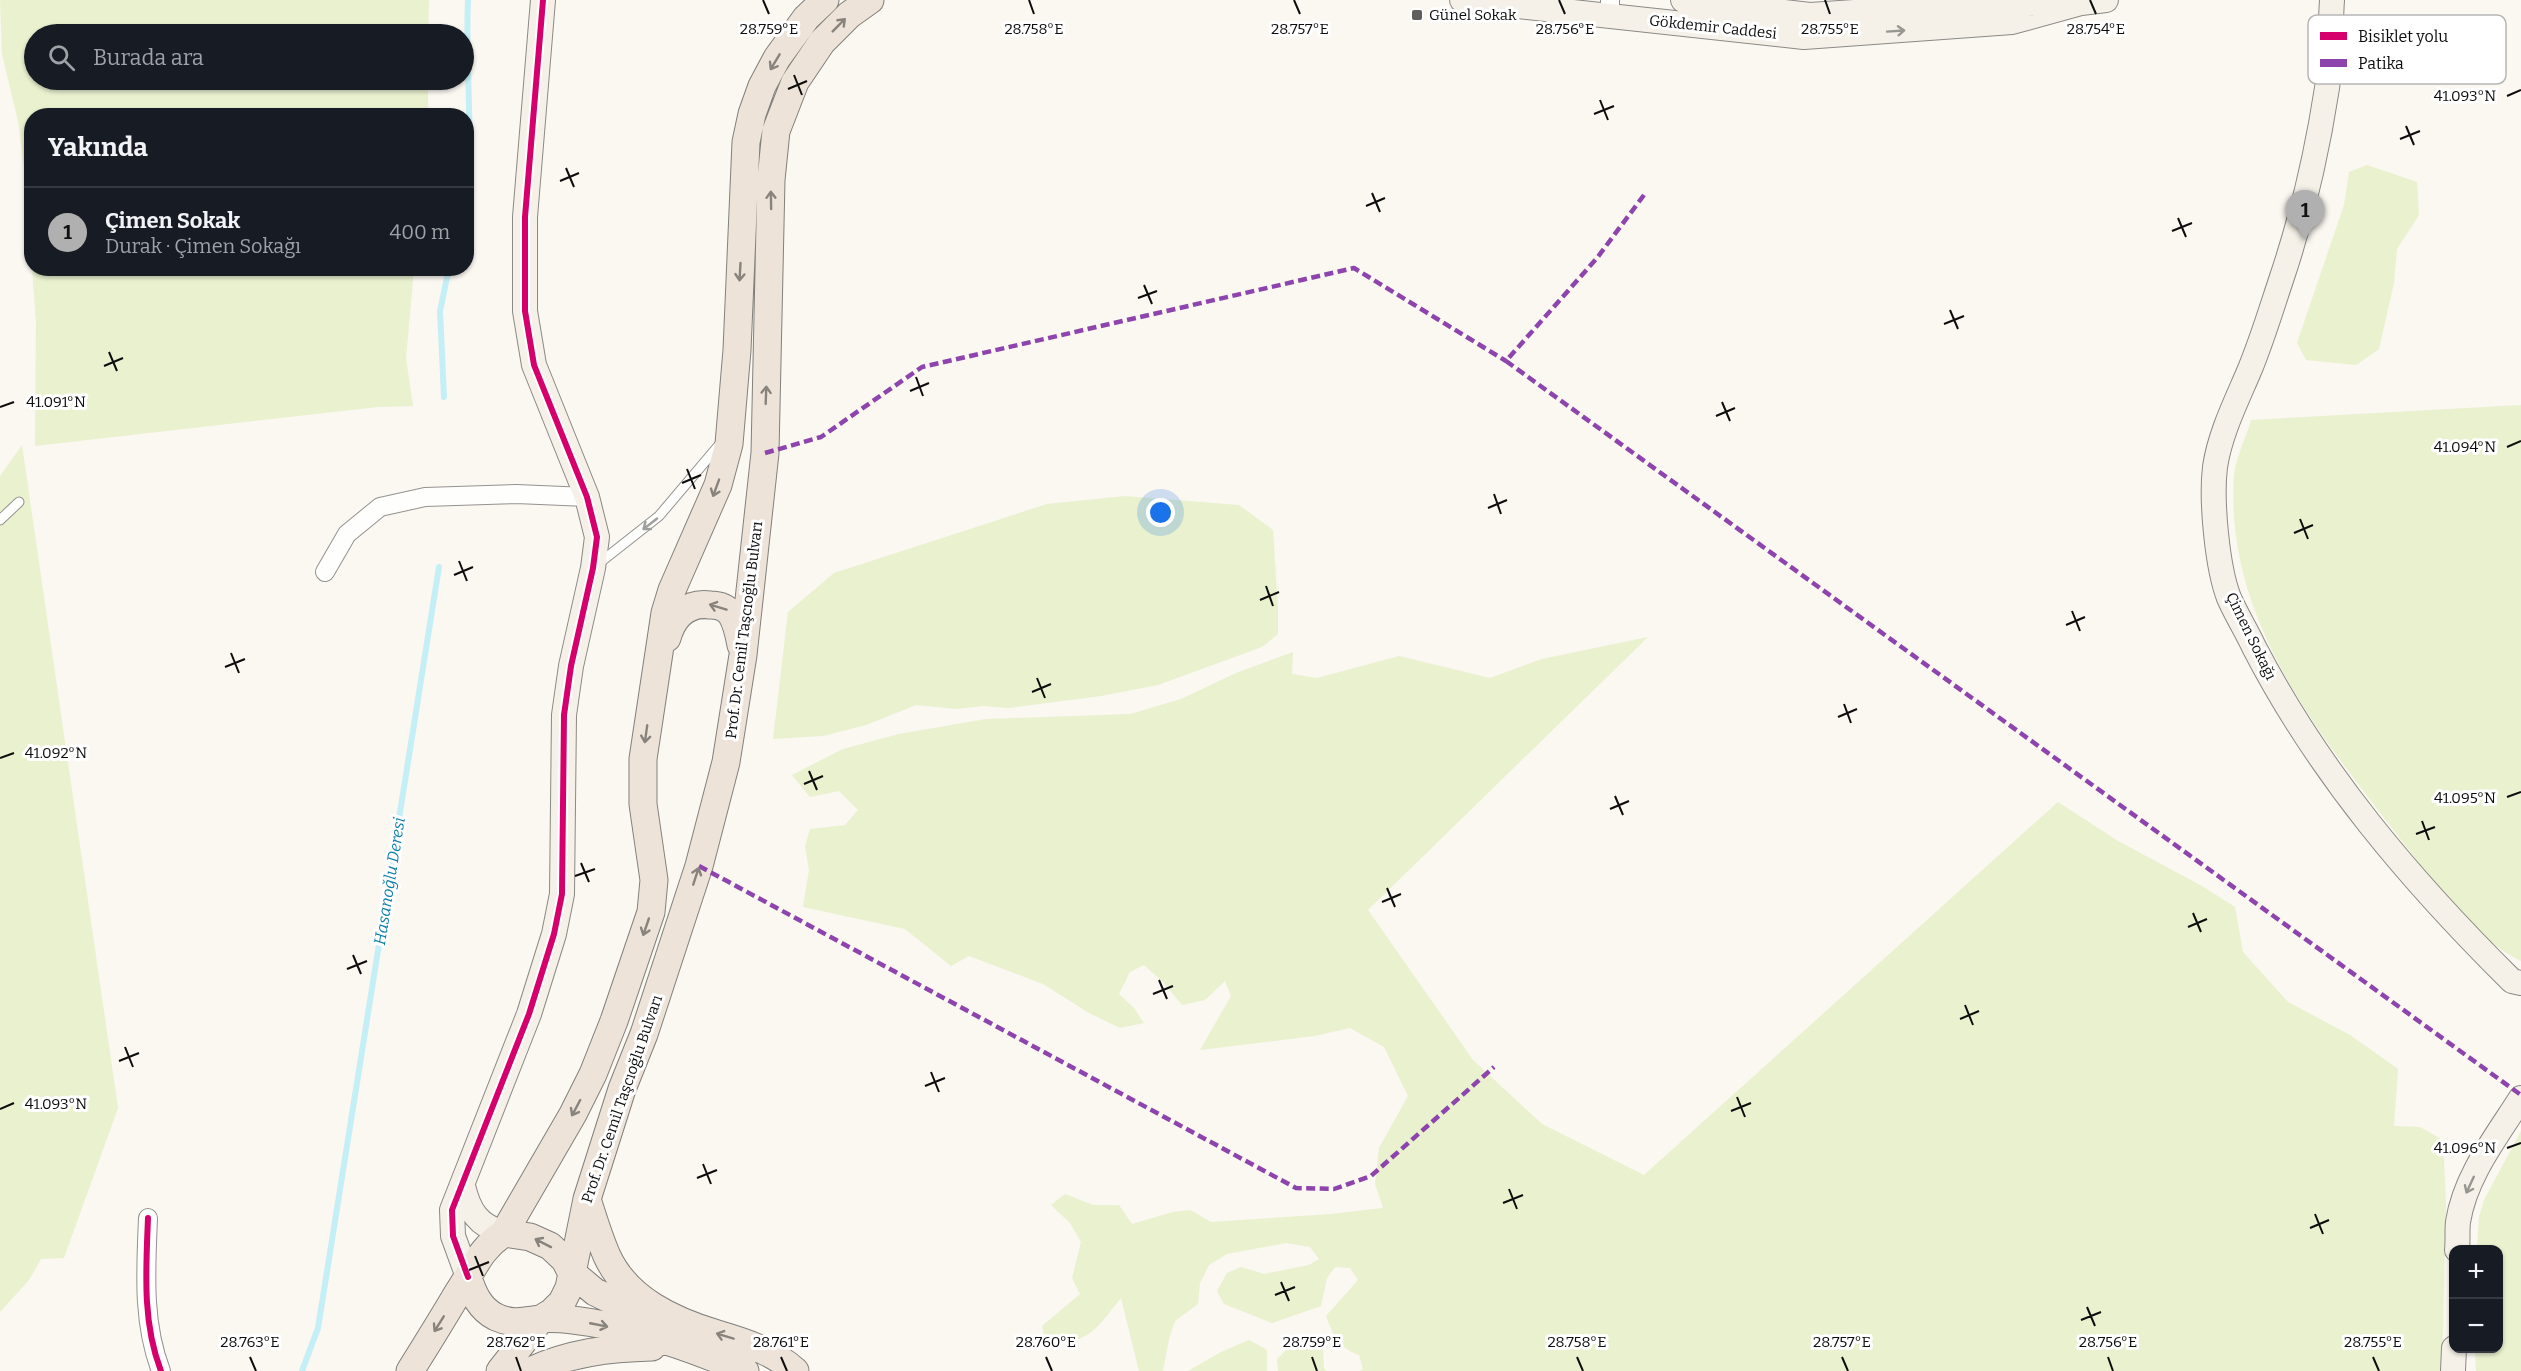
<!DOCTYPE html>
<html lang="tr">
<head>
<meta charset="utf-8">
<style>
	:root { --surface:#171b24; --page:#20242c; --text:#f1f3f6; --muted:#9ea1a6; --line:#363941; --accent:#b0b0b1 }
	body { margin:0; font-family:Bitter,serif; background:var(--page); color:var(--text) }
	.controls { position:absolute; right:18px; bottom:18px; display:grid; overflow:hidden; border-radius:12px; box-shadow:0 2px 4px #0004 }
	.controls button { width:54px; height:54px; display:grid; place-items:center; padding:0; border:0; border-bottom:2px solid var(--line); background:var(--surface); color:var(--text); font:30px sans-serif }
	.you { position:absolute; left:1161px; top:513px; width:21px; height:21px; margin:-15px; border:4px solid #fff; border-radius:50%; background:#1a73e8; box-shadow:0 0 0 9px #1a73e833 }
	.badge { display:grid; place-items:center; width:39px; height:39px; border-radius:50%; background:var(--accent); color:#111; font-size:20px; font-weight:700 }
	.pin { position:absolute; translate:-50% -50px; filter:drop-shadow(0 2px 3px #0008) }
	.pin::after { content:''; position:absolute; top:32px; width:21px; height:18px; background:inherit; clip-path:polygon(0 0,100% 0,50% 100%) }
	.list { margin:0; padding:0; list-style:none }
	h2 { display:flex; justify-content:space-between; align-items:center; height:78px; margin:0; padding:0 24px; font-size:26px }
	h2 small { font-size:20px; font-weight:400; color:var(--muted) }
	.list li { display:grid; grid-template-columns:39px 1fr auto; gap:18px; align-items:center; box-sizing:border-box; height:90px; padding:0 24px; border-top:2px solid var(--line) }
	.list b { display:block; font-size:22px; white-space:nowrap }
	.list p { margin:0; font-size:20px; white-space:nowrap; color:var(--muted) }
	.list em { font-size:20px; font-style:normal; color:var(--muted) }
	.icon { flex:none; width:33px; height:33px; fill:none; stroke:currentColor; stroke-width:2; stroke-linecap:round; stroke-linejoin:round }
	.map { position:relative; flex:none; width:2521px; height:1371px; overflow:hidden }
	.search { position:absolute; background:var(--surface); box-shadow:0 2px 4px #0004; left:24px; top:24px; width:450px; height:66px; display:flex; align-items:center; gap:15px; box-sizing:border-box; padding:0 21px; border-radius:33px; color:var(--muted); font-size:22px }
	.panel { position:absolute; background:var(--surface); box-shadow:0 2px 4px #0004; left:24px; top:108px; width:450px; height:168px; border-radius:24px }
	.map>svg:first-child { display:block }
	.green { fill:#e9f1cf }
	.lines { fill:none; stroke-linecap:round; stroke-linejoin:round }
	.stream { stroke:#c4eff7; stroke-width:6 }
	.lane-casing { stroke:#949290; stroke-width:11 }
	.street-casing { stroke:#949290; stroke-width:20 }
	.secondary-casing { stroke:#8b8986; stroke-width:26 }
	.primary-casing { stroke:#81807d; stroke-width:29 }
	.lane { stroke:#fefefd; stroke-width:9 }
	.street { stroke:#fefefd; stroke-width:18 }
	.secondary { stroke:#f5f1e8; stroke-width:24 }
	.primary { stroke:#ede3d8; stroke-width:27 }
	.quiet { stroke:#8e44ad; stroke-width:4.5; stroke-dasharray:9 4.5; stroke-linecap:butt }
	.cycleway-casing { stroke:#fff; stroke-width:10 }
	.cycleway { stroke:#d6006c; stroke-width:6 }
	.oneway { stroke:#88837d }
	.oneway2 { stroke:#989690 }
	.oneway3 { stroke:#9e9e9d }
	.ticks { fill:none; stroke:#0d0d0d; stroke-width:2 }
	.poi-dot { fill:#605f5d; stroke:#fff; stroke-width:2 }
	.labels { text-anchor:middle; stroke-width:6; stroke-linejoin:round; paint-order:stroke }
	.poi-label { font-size:15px; fill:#0d0d0d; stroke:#fff; text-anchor:start }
	.street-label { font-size:15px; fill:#0d0d0d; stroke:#fff }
	.water-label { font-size:16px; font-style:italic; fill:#0e7fa7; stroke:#fff }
	.key { fill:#fff; stroke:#b6b6b6; stroke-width:1.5 }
	.key-label { font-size:16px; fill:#0d0d0d }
	.ticks-label { font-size:15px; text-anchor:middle; fill:#0d0d0d; stroke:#fff; stroke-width:6; stroke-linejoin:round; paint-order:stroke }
</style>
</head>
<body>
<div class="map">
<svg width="2521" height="1371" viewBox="0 0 2521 1371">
	<rect width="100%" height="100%" fill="#fbf7f1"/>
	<path class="green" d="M0 0H429L428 34H34V80H428V115L32 116V268L414 269 406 358 413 406 378 407 35 446 36 323 26 183 18 121 2 54Z
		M2367 165 2417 182 2419 215 2397 249 2394 283 2379 349 2356 365 2306 360 2297 343 2344 205 2349 172Z
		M2521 405V961C2467 934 2432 879 2395 832 2315 729 2225 616 2234 477 2235 459 2246 438 2251 420Z
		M22 445 118 1108 64 1258 41 1259 29 1280 0 1312V476Z
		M1125 496 1239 505 1273 530 1278 608V634L1262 647 1158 685 1101 696 1009 708 983 706 956 709 916 705 866 725 823 736 773 739 788 612 834 573 1047 504Z
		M1648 637 1368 910 1473 1060 1542 1124 1644 1175 2058 802 2118 841 2202 886 2235 907 2243 952 2288 1002 2350 1035 2398 1069 2394 1126 2420 1127 2443 1140 2446 1204 2442 1371H1360L1363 1369 1359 1355C1338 1347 1334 1337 1326 1316L1358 1280 1350 1268 1335 1267 1327 1278 1321 1306 1272 1323 1224 1304 1217 1291 1227 1273 1241 1267 1264 1274 1309 1265 1319 1259 1310 1247 1286 1243 1227 1254 1209 1265 1200 1283 1198 1304 1175 1321 1169 1339 1163 1371H1139L1121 1298C1094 1331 1092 1341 1047 1345L1042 1326 1080 1294 1072 1278 1081 1242 1070 1223 1051 1205 1065 1194 1093 1205H1119L1132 1224 1173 1212 1190 1210 1211 1222 1331 1214 1383 1208 1375 1184 1379 1148 1408 1096 1384 1047 1350 1028 1314 1036 1200 1050 1231 996 1225 981 1205 1000 1182 1005 1163 982 1144 965 1130 972 1119 994 1134 1008 1144 1023 1120 1028 1089 1013 1043 984 969 956 951 966 905 929 803 907 809 870 805 846 810 829 845 825 858 810 839 791 810 797 792 775 843 749 899 734 986 719 1130 714 1181 699 1236 673 1293 652 1292 674 1317 678 1399 656 1490 678 1542 659Z
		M2521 1131V1371H2476L2475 1349 2498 1348V1250L2477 1249 2479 1217 2484 1200Z
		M1249 1340 1267 1350V1371H1188L1221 1352Z
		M1305 1342 1323 1350 1324 1368 1327 1371H1278L1277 1359 1291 1345Z"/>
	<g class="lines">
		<path class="stream" d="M466 199C474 133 465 66 468 0
			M444 397 440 311 449 268
			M302 1371 318 1328 439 567"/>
		<defs>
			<path id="lane" d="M0 520 19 502
				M598 564 659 516 720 444"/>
			<path id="street" d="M1610 0V15
				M325 572 347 534 380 507 425 497 516 494 587 497
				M148 1218C146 1269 142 1322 161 1371"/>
			<path id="secondary" d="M1462 0 1804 37 2012 22 2081 3 2106 0
				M1683 0 1810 15 1913 8 2049 3
				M2332 0C2330 29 2331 59 2327 88 2317 153 2302 218 2281 280 2271 310 2262 340 2250 369 2237 400 2220 433 2215 467 2211 500 2217 567 2229 598 2236 614 2246 630 2254 647 2319 773 2411 881 2512 981L2521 983
				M463 1186C469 1211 478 1226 504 1233
				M2457 1250C2458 1240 2457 1231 2458 1222 2465 1176 2497 1136 2521 1098
				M468 1277 453 1236 452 1210 529 1014 554 934 562 894 564 715 571 666 593 568 597 537 587 497 534 365 525 311V217L543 0
				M2453 1371 2454 1348"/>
			<path id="primary" d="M667 638C673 616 687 602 710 605 718 605 726 607 731 614 737 623 739 635 741 645
				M587 1199C593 1218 599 1238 607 1256 627 1300 674 1321 717 1334 744 1342 773 1351 795 1371
				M504 1233 573 1114 593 1074 614 1021 651 912 654 880 643 804V759L665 613 672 590 718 485 729 444 737 350 746 142 752 114 762 86 777 58 806 18 825 0
				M468 1277C473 1294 480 1309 496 1317 513 1325 524 1321 541 1319 550 1318 563 1319 573 1320 631 1327 691 1347 745 1371
				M410 1371C427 1344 443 1318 459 1291 475 1267 479 1250 504 1233L530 1237 550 1246 565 1260 571 1272 595 1292 628 1308 682 1323
				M500 1371 541 1319 552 1312 562 1302 569 1288 587 1199 622 1089 644 1034 699 866 726 762 743 655 765 453 771 180 776 131 795 82 822 42 849 15 870 0
				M530 1371C570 1353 608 1348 652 1347"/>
		</defs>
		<use href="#lane" class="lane-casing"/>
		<use href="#street" class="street-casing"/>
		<use href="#secondary" class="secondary-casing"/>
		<use href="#primary" class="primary-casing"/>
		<use href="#lane" class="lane"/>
		<use href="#street" class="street"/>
		<use href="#secondary" class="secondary"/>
		<use href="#primary" class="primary"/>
		<path class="quiet" d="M1644 195 1597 258 1506 361 2521 1095
			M765 453 821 437 922 367 1354 268 1506 361
			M699 866 1296 1188 1334 1189 1371 1176 1494 1067"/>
		<defs>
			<path id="cycleway" d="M148 1218C146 1269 142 1322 161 1371
				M468 1277 453 1236 452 1210 529 1014 554 934 562 894 564 715 571 666 593 568 597 537 587 497 534 365 525 311V217L543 0"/>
		</defs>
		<use href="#cycleway" class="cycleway-casing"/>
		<use href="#cycleway" class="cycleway"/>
	</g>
	<defs><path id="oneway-shaft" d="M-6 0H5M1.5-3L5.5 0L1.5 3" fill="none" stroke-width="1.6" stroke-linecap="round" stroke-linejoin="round" transform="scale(1.5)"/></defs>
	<g class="oneway">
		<use href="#oneway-shaft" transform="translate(839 25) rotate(-45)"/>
		<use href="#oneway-shaft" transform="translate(775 62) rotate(121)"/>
		<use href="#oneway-shaft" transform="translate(771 200) rotate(-91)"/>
		<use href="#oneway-shaft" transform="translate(740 272) rotate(93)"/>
		<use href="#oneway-shaft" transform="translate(766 395) rotate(-88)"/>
		<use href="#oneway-shaft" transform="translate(716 488) rotate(110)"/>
		<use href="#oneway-shaft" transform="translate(718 607) rotate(-163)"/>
		<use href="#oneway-shaft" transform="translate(646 734) rotate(98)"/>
		<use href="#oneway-shaft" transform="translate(696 876) rotate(-72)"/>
		<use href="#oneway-shaft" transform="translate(646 927) rotate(109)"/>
		<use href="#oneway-shaft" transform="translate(576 1108) rotate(118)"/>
		<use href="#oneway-shaft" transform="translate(543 1243) rotate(-153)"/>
		<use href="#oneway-shaft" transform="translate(439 1324) rotate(122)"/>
		<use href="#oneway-shaft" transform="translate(599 1325) rotate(11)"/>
		<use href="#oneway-shaft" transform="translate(725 1336) rotate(-163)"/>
	</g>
	<g class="oneway2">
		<use href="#oneway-shaft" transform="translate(1896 31) rotate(-4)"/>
		<use href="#oneway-shaft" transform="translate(2470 1185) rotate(115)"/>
	</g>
	<use class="oneway3" href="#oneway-shaft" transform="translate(650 524) rotate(142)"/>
	<path class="ticks" d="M763 0 769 14M1029 0 1034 14M1294 0 1300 14M1559 0 1565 14M1825 0 1830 14M2090 0 2096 14M794 75 802 95M788 89 807 81M2507 96 2521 90M1600 100 1608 120M1594 114 1614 106M2406 126 2414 145M2400 139 2420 131M566 168 574 187M560 181 579 173M1372 193 1380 212M1366 206 1385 198M2178 218 2186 237M2172 231 2192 223M1144 285 1152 304M1138 298 1157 291M1950 310 1958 329M1944 324 1964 316M109 352 117 371M104 366 123 358M916 377 923 396M910 391 929 383M1722 402 1730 421M0 407 14 402M1716 416 1735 408M2507 447 2521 441M687 469 695 489M682 483 701 475M1494 494 1501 514M1488 508 1507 500M2300 519 2308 539M2294 533 2313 525M459 561 467 581M454 575 473 567M1266 586 1273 606M1260 600 1279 592M2072 611 2080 631M2066 625 2085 617M231 653 239 673M225 667 245 659M1037 678 1045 698M1032 692 1051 684M1844 704 1851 723M1838 717 1857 709M0 758 14 753M809 771 817 790M804 784 823 776M1615 796 1623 815M2507 797 2521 792M1610 809 1629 801M2422 821 2429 840M2416 834 2435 827M581 863 589 882M575 876 595 869M1387 888 1395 907M1382 902 1401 894M2193 913 2201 932M2188 927 2207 919M353 955 361 974M347 969 367 961M1159 980 1167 999M1153 994 1173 986M1965 1005 1973 1025M1960 1019 1979 1011M125 1047 133 1067M119 1061 139 1053M931 1072 939 1092M925 1086 945 1078M1737 1097 1745 1117M0 1109 14 1103M1731 1111 1751 1103M2507 1148 2521 1143M703 1164 711 1184M697 1178 717 1170M1509 1189 1517 1209M1503 1203 1523 1195M2315 1214 2323 1234M2310 1228 2329 1220M475 1256 483 1276M469 1270 489 1262M1281 1282 1289 1301M1275 1295 1295 1287M2087 1307 2095 1326M2081 1320 2101 1312M250 1357 256 1371M516 1357 521 1371M781 1357 787 1371M1046 1357 1052 1371M1312 1357 1317 1371M1577 1357 1583 1371M1842 1357 1848 1371M2108 1357 2113 1371M2373 1357 2379 1371"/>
	<rect class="poi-dot" x="1411" y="9" width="12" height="12" rx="3"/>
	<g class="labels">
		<g class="poi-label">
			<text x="1429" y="20">Günel Sokak</text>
		</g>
		<g class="street-label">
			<text transform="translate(1713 27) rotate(6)" y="5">Gökdemir Caddesi</text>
			<text transform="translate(744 630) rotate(-83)" y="5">Prof. Dr. Cemil Taşcıoğlu Bulvarı</text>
			<text transform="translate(2251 636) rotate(64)" y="5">Çimen Sokağı</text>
			<text transform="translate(622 1099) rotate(-71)" y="5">Prof. Dr. Cemil Taşcıoğlu Bulvarı</text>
		</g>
		<g class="water-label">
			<text transform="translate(389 881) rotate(-81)" y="6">Hasanoğlu Deresi</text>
		</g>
	</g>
	<rect x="2308" y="15" width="198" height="69" rx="9" class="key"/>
	<rect x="2320" y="32" width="27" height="8" fill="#d6006c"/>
	<rect x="2320" y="59" width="27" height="8" fill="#8e44ad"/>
	<g class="key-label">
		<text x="2358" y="42">Bisiklet yolu</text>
		<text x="2358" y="69">Patika</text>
	</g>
	<g class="ticks-label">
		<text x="769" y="34">28.759°E</text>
		<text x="1034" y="34">28.758°E</text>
		<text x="1300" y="34">28.757°E</text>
		<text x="1565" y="34">28.756°E</text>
		<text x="1830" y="34">28.755°E</text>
		<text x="2096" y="34">28.754°E</text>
		<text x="2465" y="101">41.093°N</text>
		<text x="56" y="407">41.091°N</text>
		<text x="2465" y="452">41.094°N</text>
		<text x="56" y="758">41.092°N</text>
		<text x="2465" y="803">41.095°N</text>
		<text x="56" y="1109">41.093°N</text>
		<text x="2465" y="1153">41.096°N</text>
		<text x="250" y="1347">28.763°E</text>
		<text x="516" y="1347">28.762°E</text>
		<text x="781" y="1347">28.761°E</text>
		<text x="1046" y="1347">28.760°E</text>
		<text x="1312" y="1347">28.759°E</text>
		<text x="1577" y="1347">28.758°E</text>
		<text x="1842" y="1347">28.757°E</text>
		<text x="2108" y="1347">28.756°E</text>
		<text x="2373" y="1347">28.755°E</text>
	</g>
</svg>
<div class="controls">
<button>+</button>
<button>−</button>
</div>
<div class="you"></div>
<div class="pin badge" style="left:2305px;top:240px">1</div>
<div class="search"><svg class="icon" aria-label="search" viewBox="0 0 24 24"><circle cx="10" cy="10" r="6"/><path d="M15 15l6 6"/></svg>Burada ara</div>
<section class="panel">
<h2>Yakında<small></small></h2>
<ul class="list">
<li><span class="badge">1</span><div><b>Çimen Sokak</b><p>Durak · Çimen Sokağı</p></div><em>400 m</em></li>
</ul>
</section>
</div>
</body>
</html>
